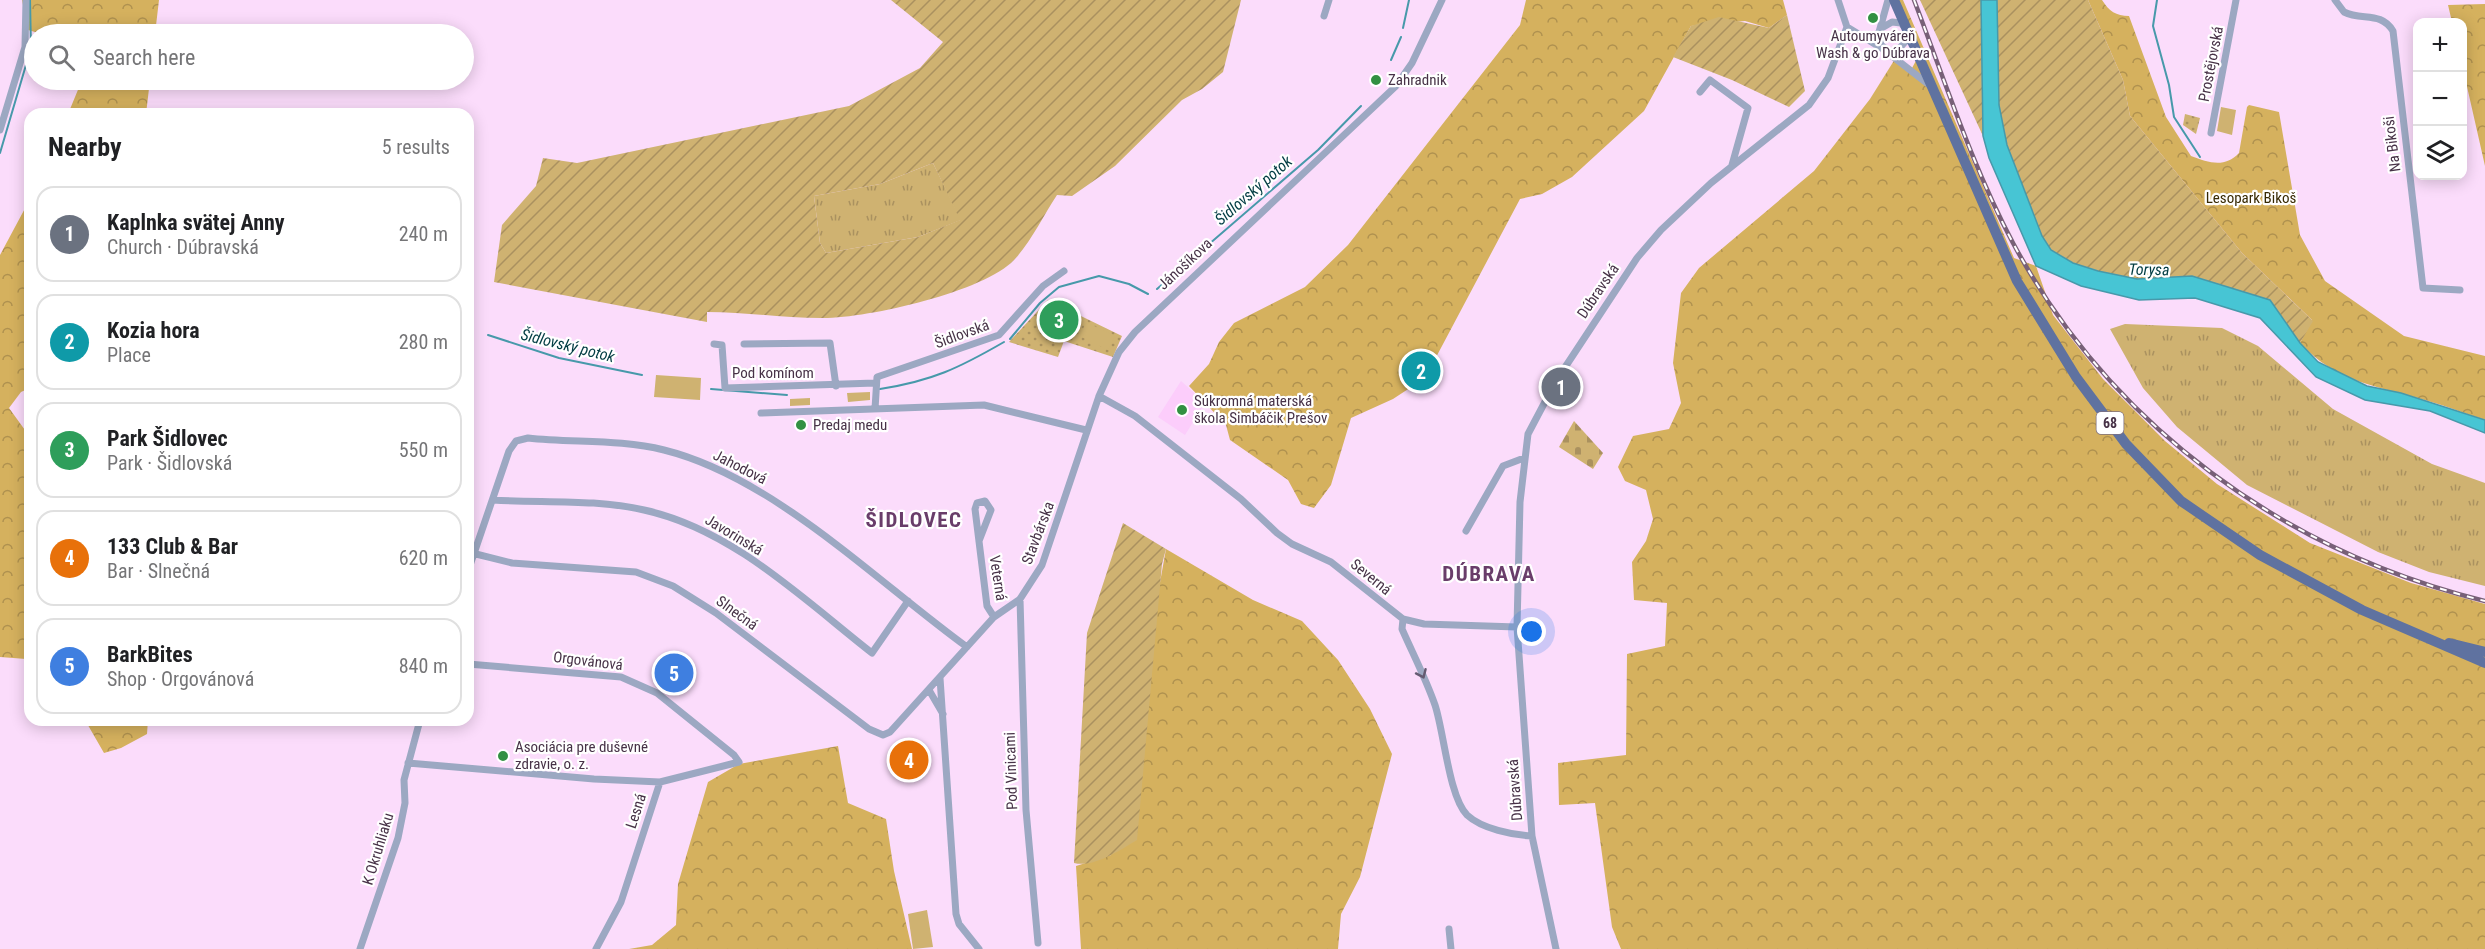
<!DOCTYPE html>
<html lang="en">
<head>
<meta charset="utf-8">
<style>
	:root { --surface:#fff; --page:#f2f2f2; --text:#202124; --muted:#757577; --line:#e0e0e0; --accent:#0b8043 }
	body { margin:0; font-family:"Roboto Condensed",sans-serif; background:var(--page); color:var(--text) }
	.controls { position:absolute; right:18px; top:18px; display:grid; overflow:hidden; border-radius:12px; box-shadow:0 3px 15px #0003 }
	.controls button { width:54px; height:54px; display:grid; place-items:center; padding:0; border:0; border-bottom:2px solid var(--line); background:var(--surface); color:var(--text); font:30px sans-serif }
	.you { position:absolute; left:1532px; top:632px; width:21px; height:21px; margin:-15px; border:4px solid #fff; border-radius:50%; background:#1a73e8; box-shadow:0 0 0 9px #1a73e833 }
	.badge { display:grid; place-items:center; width:39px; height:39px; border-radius:50%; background:var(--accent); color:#fff; font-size:20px; font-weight:700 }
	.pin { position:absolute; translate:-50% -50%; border:3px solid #fff; box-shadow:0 2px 6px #0006 }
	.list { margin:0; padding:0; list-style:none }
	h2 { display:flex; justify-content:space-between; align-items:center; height:78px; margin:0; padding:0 24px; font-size:26px }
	h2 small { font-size:20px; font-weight:400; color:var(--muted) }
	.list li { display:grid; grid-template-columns:39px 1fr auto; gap:18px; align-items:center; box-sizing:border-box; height:96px; margin:0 12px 12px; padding:0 12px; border:2px solid var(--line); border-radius:18px }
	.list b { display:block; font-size:22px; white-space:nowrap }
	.list p { margin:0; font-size:20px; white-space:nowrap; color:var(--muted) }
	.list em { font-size:20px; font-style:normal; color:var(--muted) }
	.icon { flex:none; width:33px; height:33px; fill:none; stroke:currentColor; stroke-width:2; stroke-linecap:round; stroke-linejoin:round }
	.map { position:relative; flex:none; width:2485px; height:949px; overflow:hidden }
	.search { position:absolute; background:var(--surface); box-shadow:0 3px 15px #0003; left:24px; top:24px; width:450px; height:66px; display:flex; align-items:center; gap:15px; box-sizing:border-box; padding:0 21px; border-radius:33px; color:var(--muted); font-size:22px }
	.panel { position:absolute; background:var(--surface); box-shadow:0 3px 15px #0003; left:24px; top:108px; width:450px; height:618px; border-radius:18px }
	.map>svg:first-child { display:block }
	.built { fill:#fccdfb }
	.grass { fill:url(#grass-tufts) }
	.forest { fill:url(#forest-crowns) }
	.cemetery { fill:url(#cemetery-stones) }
	.park { fill:url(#park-dots) }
	.garden { fill:url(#garden-furrows); fill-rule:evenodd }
	.pitch { fill:#cfb271 }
	.water { fill:#47c5d4; stroke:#4799aa; stroke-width:1.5 }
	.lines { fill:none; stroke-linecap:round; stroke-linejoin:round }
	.stream { stroke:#4799aa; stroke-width:2 }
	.minor { stroke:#9ca8c2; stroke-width:7 }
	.primary { stroke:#5f72a0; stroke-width:10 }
	.rail-casing { stroke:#786078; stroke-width:4.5 }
	.rail { stroke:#fff; stroke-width:2; stroke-dasharray:7; stroke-linecap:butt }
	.oneway { stroke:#655b72 }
	.poi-dot { fill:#329042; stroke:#fff; stroke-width:2 }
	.labels { text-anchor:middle; stroke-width:4.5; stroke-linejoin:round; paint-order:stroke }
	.shield { fill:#fff; stroke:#7e707e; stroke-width:1.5 }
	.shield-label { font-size:14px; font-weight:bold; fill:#473247 }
	.poi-label { font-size:15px; fill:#473247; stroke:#fff; text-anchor:start }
	.street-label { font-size:15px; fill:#473247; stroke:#fff }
	.park-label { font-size:15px; fill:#372903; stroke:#fff }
	.water-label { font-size:16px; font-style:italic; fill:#003b42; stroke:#fff }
	.district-label { font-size:21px; font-weight:bold; letter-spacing:1.5px; fill:#693d6a; stroke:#fff }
</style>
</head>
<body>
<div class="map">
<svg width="2485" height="949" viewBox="0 0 2485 949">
	<defs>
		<pattern id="grass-tufts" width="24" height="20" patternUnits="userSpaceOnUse" patternTransform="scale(1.5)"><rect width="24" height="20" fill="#cfb271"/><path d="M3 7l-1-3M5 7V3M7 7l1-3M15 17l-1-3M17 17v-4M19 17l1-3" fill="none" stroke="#aa915f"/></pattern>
		<pattern id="forest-crowns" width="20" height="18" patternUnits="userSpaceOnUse" patternTransform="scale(1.5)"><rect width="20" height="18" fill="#d5b15e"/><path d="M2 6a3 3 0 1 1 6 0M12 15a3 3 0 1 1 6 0" fill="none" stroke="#af914f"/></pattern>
		<pattern id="cemetery-stones" width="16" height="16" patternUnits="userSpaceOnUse" patternTransform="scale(1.5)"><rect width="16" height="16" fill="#cfb271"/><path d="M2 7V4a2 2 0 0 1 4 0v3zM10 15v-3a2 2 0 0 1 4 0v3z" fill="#aa915f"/></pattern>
		<pattern id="park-dots" width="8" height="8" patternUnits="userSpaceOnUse" patternTransform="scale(1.5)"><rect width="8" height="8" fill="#cfb271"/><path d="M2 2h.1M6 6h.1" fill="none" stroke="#aa915f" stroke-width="1.8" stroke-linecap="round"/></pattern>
		<pattern id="garden-furrows" width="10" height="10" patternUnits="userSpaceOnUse" patternTransform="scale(1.5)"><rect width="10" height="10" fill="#cfb271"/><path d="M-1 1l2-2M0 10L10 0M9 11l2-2" fill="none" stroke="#aa915f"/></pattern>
	</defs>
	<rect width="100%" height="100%" fill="#fbdcfb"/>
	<path class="built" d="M1181 381 1205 403 1185 435 1158 417Z"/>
	<path class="grass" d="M933 163 961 220 918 237 826 253 820 243 814 196 880 184Z
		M2125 324 2222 328 2258 346 2333 409 2432 464 2485 483V586L2429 572 2378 552 2247 485 2177 427 2143 388 2110 329Z"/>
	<path class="forest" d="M22 0H159L155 34H42L28 30Z
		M1526 0H1783L1787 15 1769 28 1745 21 1691 26 1644 111 1572 177 1542 194 1520 199 1425 378 1393 399 1351 418 1331 485 1314 508 1301 504 1288 480 1230 440 1226 425 1189 386 1209 364 1219 342 1234 323 1305 287 1348 245 1520 25Z
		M1898 0H1903L2014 258 2036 266 2053 315 2103 379 2165 441 2217 484 2310 543 2411 583 2485 604V949H1621L1612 927 1595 803 1559 805 1558 763 1626 755 1627 654 1665 646 1667 603 1634 600 1632 562 1646 541 1653 519 1646 490 1625 481 1618 467 1633 436 1669 429 1681 403 1673 363 1681 293 1699 268 1814 171 1870 99 1895 59 1911 70 1920 53Z
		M2088 0H2102C2109 11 2116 16 2129 16L2166 117 2191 156C2209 163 2225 168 2239 153L2247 107 2249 105 2279 112 2300 235 2325 281 2404 336 2485 356V420C2466 414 2447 406 2428 401 2378 386 2337 383 2300 343L2312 320 2242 253 2130 116 2123 80Z
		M2485 4V166L2463 69 2462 22H2452L2448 5Z
		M82 80H150L146 114H68Z
		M30 199V388L21 392 9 408 30 437V663L26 659 0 657V255Z
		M1166 549 1253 600 1302 621 1338 660 1370 709 1392 754 1360 877 1341 914 1338 949H1081L1076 866 1111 855Z
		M85 720H148L147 734 121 748 104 753Z
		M838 746 848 803 886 819 894 871 912 949H629L652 945 676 925 678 884 708 782 739 764Z"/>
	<path class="cemetery" d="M1574 421 1603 453 1593 469 1559 447Z"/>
	<path class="park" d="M2185 114 2200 118 2196 134 2183 125Z
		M1048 300 1122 336 1113 357 1064 341 1058 357 1009 342Z"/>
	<path class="garden" d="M891 0H1241L1223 72 1202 89 1182 100 1115 166 1072 196 1057 195C1043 216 1031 242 1014 260 984 292 865 319 821 318 783 318 745 312 707 312V322L494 282 502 225 536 186 543 158 577 163 849 106 920 68 943 42ZM933 163 960 220 918 237 826 253 820 243 814 196 880 184Z
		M1920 0H1981L1983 136Z
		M1997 0H2088L2123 80 2130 116 2242 253 2313 321 2300 343 2269 300 2192 276 2137 279 2098 271 2073 263 2051 250 2042 236 2007 145 1999 105Z
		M1787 15 1805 91 1789 107 1732 80 1673 57 1691 26 1719 17 1769 28Z
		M1123 523 1166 549 1162 564 1137 840C1120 850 1094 868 1074 863L1087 633Z"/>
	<path class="pitch" d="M2221 107 2236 110 2232 135 2217 131Z
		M1086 322 1115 336 1108 350 1080 336Z
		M656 375 701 378 700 400 654 397Z
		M870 392V400L848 402 847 393Z
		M810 398V405L790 406V399Z
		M927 910 933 947 913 949 908 914Z"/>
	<path class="water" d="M1981 0H1997L1999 105 2007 145 2042 236 2051 250 2073 263 2098 271 2137 279 2192 276 2270 300 2300 343 2318 362 2367 386 2401 393 2485 420V433L2430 411 2365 400 2316 377 2260 318 2195 298 2139 300 2081 286 2036 266 1989 158 1983 136Z"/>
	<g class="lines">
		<path class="stream" d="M2157 0 2153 26 2169 85 2174 117 2200 157
			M1403 28 1409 0
			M1391 60 1401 37
			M0 153 31 48 30 0
			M1157 289 1318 150 1361 106
			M488 335 559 358 642 375
			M1010 339 1040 303 1059 287 1099 276 1129 284 1148 294
			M711 389 787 395
			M880 389C932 381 959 368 1004 342"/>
		<path class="minor" d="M2335 0 2344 12C2362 21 2381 11 2393 31L2423 288 2460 290
			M1324 16 1329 0
			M1847 27 1883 49 1928 84
			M1880 29 1892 22 1901 23 1906 29 1905 42 1897 51 1890 52 1881 45 1879 32 1888 0
			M1700 92 1710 80 1748 108 1732 165
			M0 130 25 47 26 0
			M2211 133 2236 0
			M714 344 722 345 725 388 875 383
			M744 344 830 343 836 386
			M1099 396 1135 416 1241 499 1277 533 1292 544 1331 562 1403 619 1424 624 1517 627
			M875 409 877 377 999 335 1043 286 1064 271
			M761 413 984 405 1086 430
			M493 500C543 503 596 499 644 510 732 529 803 599 872 653L908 601
			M1466 531 1503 466 1524 458
			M979 541 991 510 985 501 977 503 975 509 987 606 994 617
			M468 552 512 563 636 572 673 586 716 613 869 729 883 735 890 732 994 617 1020 599 1042 565 1099 396 1119 352 1135 332 1396 86 1412 63 1442 0
			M468 571 509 451 516 441 528 438C572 443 620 439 664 450 773 477 876 581 967 647
			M1020 599 1026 810 1038 943
			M1403 619 1402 629C1413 654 1426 679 1435 705 1444 732 1449 797 1467 815 1482 829 1513 835 1532 836
			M468 664 621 677 657 693 734 755 739 762 660 782
			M940 678 956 914 959 924 979 949
			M929 690 943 714
			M408 763 594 779 660 782 621 902 596 949
			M1449 929 1451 949
			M360 949 398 838 405 803 404 780 420 720
			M1556 949 1532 836 1517 627 1520 502 1528 434 1556 381 1637 258 1661 230 1711 183 1809 105 1828 78 1847 27 1838 0"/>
		<path class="primary" d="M1894 0 2017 281 2076 377 2126 444 2181 501 2260 555 2362 610 2485 663
			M2449 643 2485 652"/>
		<defs>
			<path id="rail" d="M1914 0C1945 81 1972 166 2013 243 2111 426 2285 552 2485 601"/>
		</defs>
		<use href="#rail" class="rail-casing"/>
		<use href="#rail" class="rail"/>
	</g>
	<defs><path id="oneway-chevron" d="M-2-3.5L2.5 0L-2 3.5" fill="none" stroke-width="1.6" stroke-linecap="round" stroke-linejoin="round" transform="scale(1.5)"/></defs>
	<use class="oneway" href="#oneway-chevron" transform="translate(1422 674) rotate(66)"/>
	<g class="poi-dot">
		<circle cx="1873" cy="18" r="6"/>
		<circle cx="1376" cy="80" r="6"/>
		<circle cx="1182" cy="410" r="6"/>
		<circle cx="801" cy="425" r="6"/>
		<circle cx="503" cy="756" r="6"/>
	</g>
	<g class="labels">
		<rect class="shield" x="2096.5" y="412" width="27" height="22" rx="4.5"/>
		<g class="shield-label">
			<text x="2110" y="428">68</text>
		</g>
		<g class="poi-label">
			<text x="1873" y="41" text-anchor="middle">Autoumyváreň<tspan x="1873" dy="17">Wash &amp; go Dúbrava</tspan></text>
			<text x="1388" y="85">Zahradnik</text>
			<text x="1194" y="406">Súkromná materská<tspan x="1194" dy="17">škola Simbáčik Prešov</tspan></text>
			<text x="813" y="430">Predaj medu</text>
			<text x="515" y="752">Asociácia pre duševné<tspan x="515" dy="17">zdravie, o. z.</tspan></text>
		</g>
		<g class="street-label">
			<text transform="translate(2211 64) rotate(-79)" y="5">Prostějovská</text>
			<text transform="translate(2392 144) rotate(-97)" y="5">Na Bikoši</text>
			<text transform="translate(1185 264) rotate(-43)" y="5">Jánošíkova</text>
			<text transform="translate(1598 291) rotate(-56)" y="5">Dúbravská</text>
			<text transform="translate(962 334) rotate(-20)" y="5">Šidlovská</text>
			<text x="773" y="378">Pod komínom</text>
			<text transform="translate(740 467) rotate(27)" y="5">Jahodová</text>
			<text transform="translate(1038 533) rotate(-69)" y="5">Stavbárska</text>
			<text transform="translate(734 535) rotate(31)" y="5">Javorinská</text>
			<text transform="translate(1371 577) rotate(39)" y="5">Severná</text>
			<text transform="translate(998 578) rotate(81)" y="5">Veterná</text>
			<text transform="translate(737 613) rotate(36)" y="5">Slnečná</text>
			<text transform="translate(588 661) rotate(7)" y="5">Orgovánová</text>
			<text transform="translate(1011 771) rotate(-92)" y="5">Pod Vinicami</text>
			<text transform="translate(1515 790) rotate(-94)" y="5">Dúbravská</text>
			<text transform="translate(636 811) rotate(-72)" y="5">Lesná</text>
			<text transform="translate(378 849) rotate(-73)" y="5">K Okruhliaku</text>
		</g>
		<g class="park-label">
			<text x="2251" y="203">Lesopark Bikoš</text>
		</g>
		<g class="water-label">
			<text transform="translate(1253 190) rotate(-41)" y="6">Šidlovský potok</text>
			<text transform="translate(2149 269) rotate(1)" y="6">Torysa</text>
			<text transform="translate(568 345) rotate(14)" y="6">Šidlovský potok</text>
		</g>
		<g class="district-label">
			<text x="914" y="527">ŠIDLOVEC</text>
			<text x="1489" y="581">DÚBRAVA</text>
		</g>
	</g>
</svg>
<div class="controls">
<button>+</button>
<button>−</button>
<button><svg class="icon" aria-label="layers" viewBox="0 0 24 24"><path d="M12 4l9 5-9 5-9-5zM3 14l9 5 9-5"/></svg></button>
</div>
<div class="you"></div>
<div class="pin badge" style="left:1561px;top:387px;background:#6b7280">1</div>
<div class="pin badge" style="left:1421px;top:371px;background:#0f9aa8">2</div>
<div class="pin badge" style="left:1059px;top:320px;background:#2e9e5b">3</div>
<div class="pin badge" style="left:909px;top:760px;background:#e8710a">4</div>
<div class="pin badge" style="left:674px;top:673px;background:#3f7fe0">5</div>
<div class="search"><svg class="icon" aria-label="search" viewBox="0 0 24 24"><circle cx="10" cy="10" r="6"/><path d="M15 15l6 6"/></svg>Search here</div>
<section class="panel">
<h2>Nearby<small>5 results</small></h2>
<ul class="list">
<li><span class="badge" style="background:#6b7280">1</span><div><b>Kaplnka svätej Anny</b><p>Church · Dúbravská</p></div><em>240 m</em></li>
<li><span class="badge" style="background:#0f9aa8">2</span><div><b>Kozia hora</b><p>Place</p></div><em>280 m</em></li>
<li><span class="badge" style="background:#2e9e5b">3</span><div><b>Park Šidlovec</b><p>Park · Šidlovská</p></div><em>550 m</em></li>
<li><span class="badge" style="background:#e8710a">4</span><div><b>133 Club &amp; Bar</b><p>Bar · Slnečná</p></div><em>620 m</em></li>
<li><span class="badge" style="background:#3f7fe0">5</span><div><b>BarkBites</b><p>Shop · Orgovánová</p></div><em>840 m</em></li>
</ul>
</section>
</div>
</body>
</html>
